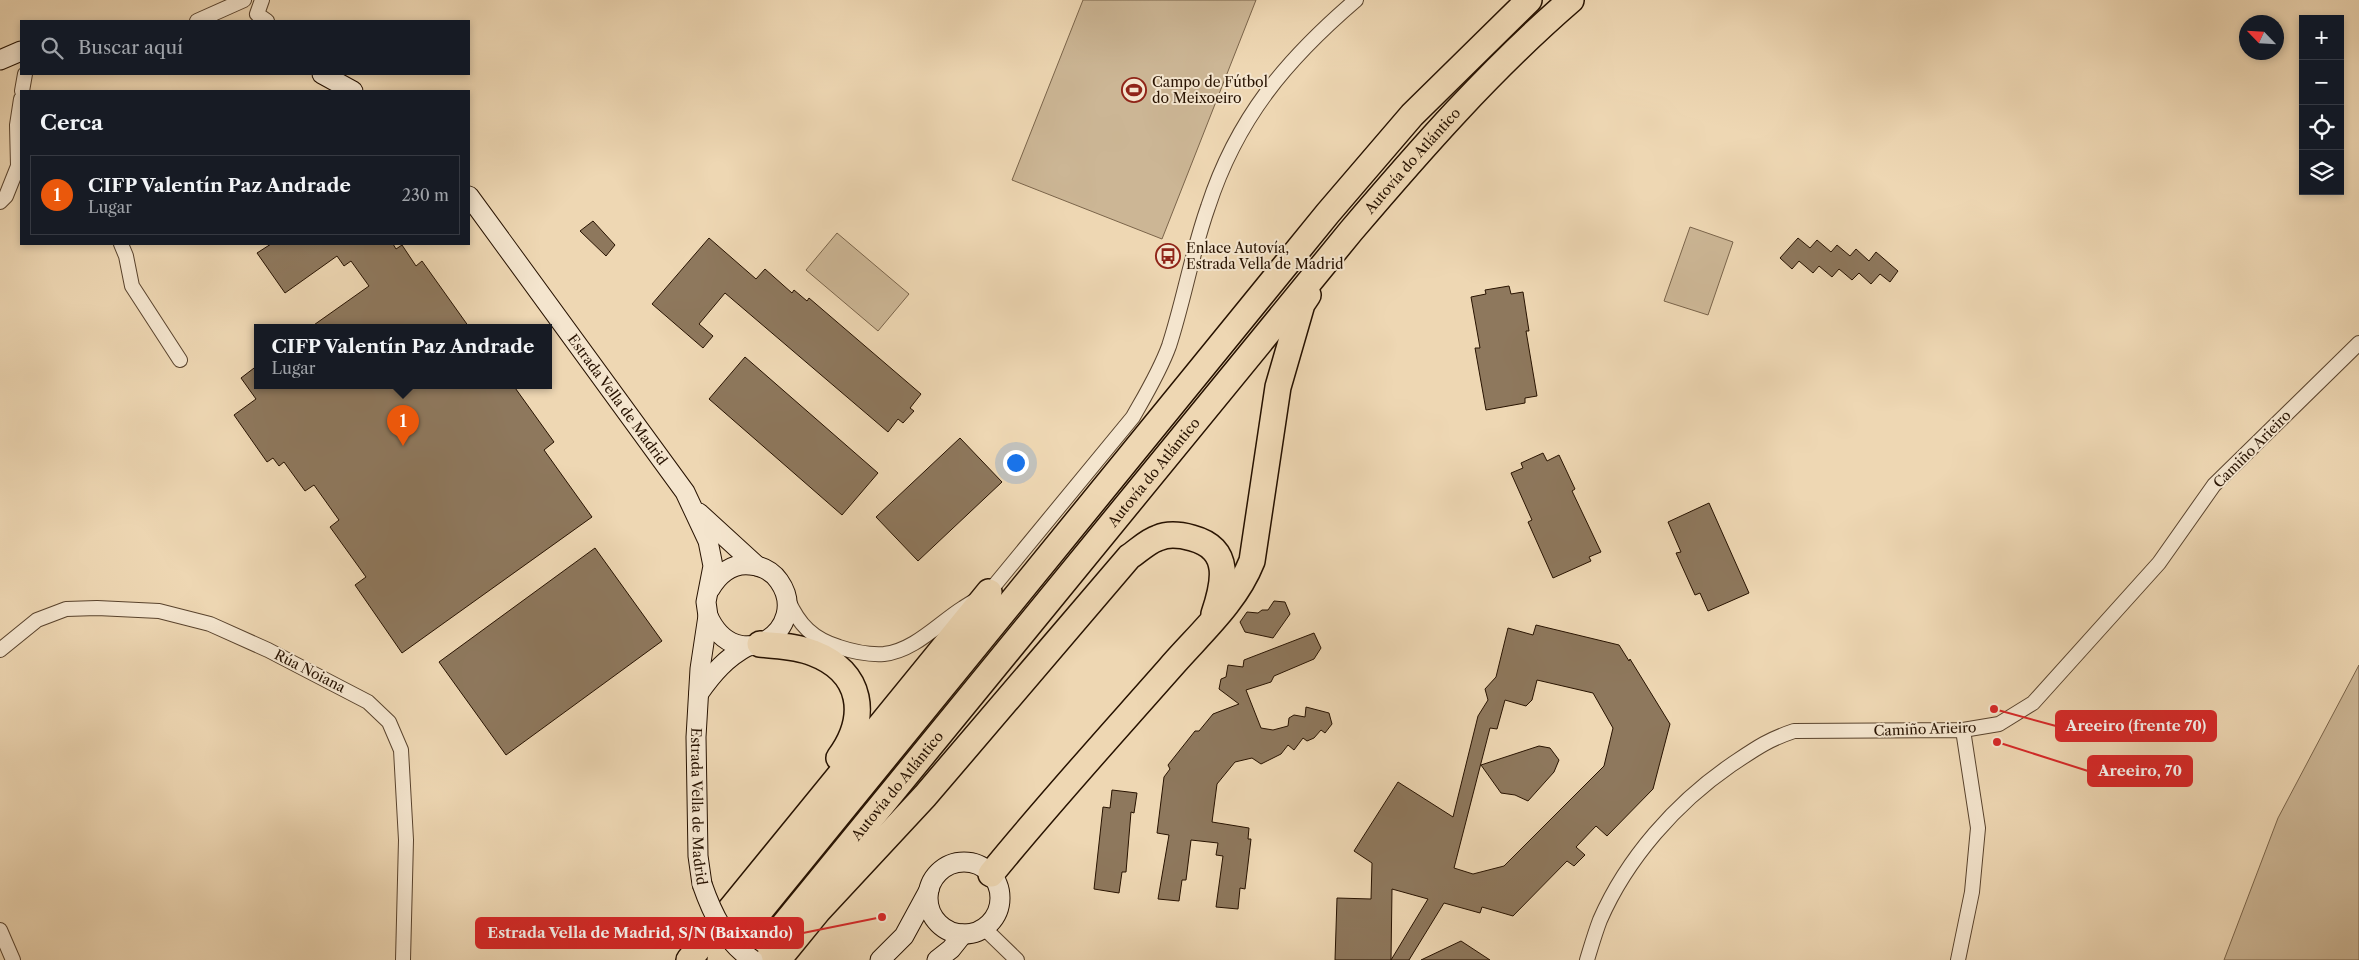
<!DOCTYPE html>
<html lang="es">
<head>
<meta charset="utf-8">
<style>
	:root { --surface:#171b24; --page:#20242c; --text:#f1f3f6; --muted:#9ea1a6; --line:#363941; --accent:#ea580c }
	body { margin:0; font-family:"Libre Caslon Text",serif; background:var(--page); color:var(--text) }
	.controls { position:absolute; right:15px; top:15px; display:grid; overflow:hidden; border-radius:0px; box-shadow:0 2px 8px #0003 }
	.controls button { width:45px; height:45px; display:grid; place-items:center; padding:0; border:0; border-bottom:1px solid var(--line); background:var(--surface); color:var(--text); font:25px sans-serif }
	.compass { position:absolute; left:2239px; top:15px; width:45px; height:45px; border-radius:50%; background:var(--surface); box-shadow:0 2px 8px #0003; rotate:295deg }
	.you { position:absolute; left:1015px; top:462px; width:18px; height:18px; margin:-12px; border:4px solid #fff; border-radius:50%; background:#1a73e8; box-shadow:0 0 0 8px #1a73e833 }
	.badge { display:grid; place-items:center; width:32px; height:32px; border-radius:50%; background:var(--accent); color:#fff; font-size:16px; font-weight:700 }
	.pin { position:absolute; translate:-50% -41px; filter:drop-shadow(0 1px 2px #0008) }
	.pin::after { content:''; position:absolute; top:26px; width:18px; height:15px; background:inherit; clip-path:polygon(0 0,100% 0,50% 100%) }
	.popup { position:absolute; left:254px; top:324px; width:298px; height:65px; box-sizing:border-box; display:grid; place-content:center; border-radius:0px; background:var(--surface); filter:drop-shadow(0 1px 4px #0005); font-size:16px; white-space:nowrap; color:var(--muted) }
	.popup b { font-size:19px; color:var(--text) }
	.popup::after { content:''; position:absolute; left:50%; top:100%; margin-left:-10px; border:10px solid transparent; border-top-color:var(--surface) }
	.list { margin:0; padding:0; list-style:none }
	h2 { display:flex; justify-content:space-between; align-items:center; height:65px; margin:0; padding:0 20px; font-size:21px }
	h2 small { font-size:16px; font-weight:400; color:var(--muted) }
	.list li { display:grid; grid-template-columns:32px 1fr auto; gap:15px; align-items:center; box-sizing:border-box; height:80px; margin:0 10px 10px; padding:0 10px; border:1px solid var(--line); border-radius:0px }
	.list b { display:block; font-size:19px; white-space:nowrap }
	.list p { margin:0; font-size:16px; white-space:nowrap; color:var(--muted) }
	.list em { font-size:16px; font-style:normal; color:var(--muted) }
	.icon { flex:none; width:28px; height:28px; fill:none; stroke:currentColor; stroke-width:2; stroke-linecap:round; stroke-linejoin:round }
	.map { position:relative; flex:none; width:2359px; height:960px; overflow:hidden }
	.search { position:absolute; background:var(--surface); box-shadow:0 2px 8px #0003; left:20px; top:20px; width:450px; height:55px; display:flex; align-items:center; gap:12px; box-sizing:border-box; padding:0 18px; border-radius:0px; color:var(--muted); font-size:19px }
	.panel { position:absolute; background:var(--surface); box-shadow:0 2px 8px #0003; left:20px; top:90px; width:450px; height:155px; border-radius:0px }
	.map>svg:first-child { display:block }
	.green { fill:#ccb695; stroke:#7a644a }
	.building { fill:#8e785d; stroke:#271200; fill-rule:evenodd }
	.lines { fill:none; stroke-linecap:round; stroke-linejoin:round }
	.minor-casing { stroke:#59432d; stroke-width:16 }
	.secondary-casing { stroke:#271200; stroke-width:21 }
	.motorway-casing { stroke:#271200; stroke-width:28 }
	.minor { stroke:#f4e5ce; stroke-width:14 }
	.secondary { stroke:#f4e5ce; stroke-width:19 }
	.motorway { stroke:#eed7b3; stroke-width:25 }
	.secondary-bridge-casing { stroke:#271200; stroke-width:21; stroke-linecap:butt }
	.secondary-bridge { stroke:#f4e5ce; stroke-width:19 }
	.labels { text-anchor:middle; stroke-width:4; stroke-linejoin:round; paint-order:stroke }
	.poi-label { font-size:14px; fill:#271200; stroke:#f4e5ce; text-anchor:start }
	.street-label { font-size:14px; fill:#271200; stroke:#f4e5ce }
	.leader { fill:none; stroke:#d62828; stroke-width:2 }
	.callout-dot { fill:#d62828; stroke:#f4e5ce; stroke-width:2 }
	.callout { fill:#d62828; stroke:#d62828; stroke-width:2 }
	.callout-label { font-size:15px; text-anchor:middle; font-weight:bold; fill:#fff }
</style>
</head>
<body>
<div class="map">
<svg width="2359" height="960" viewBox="0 0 2359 960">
	<rect width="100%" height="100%" fill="#eed7b3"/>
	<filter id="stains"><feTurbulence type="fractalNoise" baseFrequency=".004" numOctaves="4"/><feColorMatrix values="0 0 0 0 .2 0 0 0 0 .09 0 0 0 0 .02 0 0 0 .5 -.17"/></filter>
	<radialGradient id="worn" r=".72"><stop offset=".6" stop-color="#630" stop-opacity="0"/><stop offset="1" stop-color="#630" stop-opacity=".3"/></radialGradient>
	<path class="green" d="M1083 0H1256L1162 239 1012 180Z
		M1690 227 1733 242 1708 315 1664 301Z
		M837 233 909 294 878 331 806 270Z
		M2359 665V960H2224L2278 818Z"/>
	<path class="building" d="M593 221 615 245 606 256 580 231Z
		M709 238 756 279 765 269 792 293 794 290 807 301 809 298 921 394 910 408 914 411 903 423 898 419 888 432 725 293 699 324 713 336 703 348 652 304Z
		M1798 238 1810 248 1817 240 1831 252 1837 245 1850 256 1856 249 1869 261 1876 252 1898 271 1890 282 1880 274 1871 284 1859 273 1852 280 1839 269 1832 277 1819 266 1813 273 1799 261 1792 269 1780 258Z
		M271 244H393L396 249 402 245 416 266 422 261 469 327H311L369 286 351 261 344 266 337 256 285 293 257 253Z
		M1509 286 1511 294 1523 292 1529 331H1526L1537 396 1525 398V403L1486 410 1475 348H1480L1471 297 1486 294 1485 290Z
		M745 357 878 473 842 515 709 399Z
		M258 365V385H513L554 442 544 450 592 517 402 653 355 585 366 577 330 527 339 520 314 485 305 491 284 462 279 466 273 458 267 462 234 415 256 399 241 378Z
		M960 438 1002 482 918 561 876 517Z
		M1543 453 1547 461 1559 455 1575 489 1572 491 1601 552 1589 557 1591 561 1553 578 1528 522 1532 520 1511 473 1523 468 1521 463Z
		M1709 503 1749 593 1708 611 1700 593 1695 595 1676 553 1681 552 1668 522Z
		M595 548 662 641 506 755 439 662Z
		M1274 601 1285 602 1290 614 1273 638 1245 632 1240 622 1247 612 1258 613 1262 610H1268Z
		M1536 625 1619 645 1629 661 1630 659 1670 724 1653 789 1607 836 1596 826 1576 847 1585 855 1574 866 1567 861 1513 916 1482 907 1480 913 1444 903 1409 960H1391L1428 899 1392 889 1391 960H1335L1337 898 1371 899 1372 863 1354 851 1398 782 1453 817 1478 716 1488 700 1485 689 1496 677 1508 628 1533 635ZM1537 680 1593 693 1613 728 1604 766 1504 866 1473 874 1454 868 1490 728 1497 729 1505 700 1526 706 1532 700Z
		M1314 633 1321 648 1314 659 1274 676 1271 682 1246 690 1261 728 1273 730 1288 726 1289 718 1294 715 1305 717 1306 707 1329 713 1332 724 1325 733 1321 730 1314 738 1307 741 1303 738 1294 750 1288 745 1281 754 1261 764 1252 758 1235 762 1217 784 1212 822 1249 828 1248 839H1251L1245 889 1240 888 1238 909 1216 907 1223 856 1216 855 1218 843 1191 840 1186 880H1182L1179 901 1158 899 1169 835 1157 833 1164 777 1170 769 1168 765 1195 731H1199L1213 714 1239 704 1219 689 1221 679 1226 677 1228 665 1243 667 1244 660Z
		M1539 746 1550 748 1559 760 1554 772 1528 801 1515 795 1501 793 1481 765Z
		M1112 790 1137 793 1134 813 1131 812 1126 872H1122L1119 893 1094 889 1103 807 1110 808Z
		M1461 941 1490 960H1421Z"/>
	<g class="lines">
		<defs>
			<path id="minor" d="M262 0 257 14 267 21
				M197 21 244 0
				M22 91 25 74
				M21 99 17 125 18 166 21 171
				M0 202 6 196 18 166
				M121 244 126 256 132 286 180 360
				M788 600C799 625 813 639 839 647 854 652 868 655 884 654 914 651 939 623 963 608 972 602 981 597 989 592L1133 417C1146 394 1160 371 1169 346 1184 300 1192 252 1208 207 1237 118 1286 60 1356 0
				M0 650 37 620 66 609 97 608 159 611 210 624 268 650 368 702 389 722 401 750 406 840 403 960
				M984 928 1017 960
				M0 930 13 960
				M1587 960C1591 947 1595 933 1600 920 1627 858 1676 803 1731 765 1755 749 1767 740 1794 731L1963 730 1999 724 2033 703 2159 563 2214 485 2359 343
				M1958 960 1972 892 1978 828 1963 730"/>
			<g id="secondary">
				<path d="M0 60 21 51"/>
				<path d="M322 74 353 91"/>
				<path id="s1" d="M469 196 685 492 708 541 713 566 706 602 708 616 700 669 696 737 698 856 702 884"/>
				<path d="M699 513 757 566"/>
				<path d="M708 616C737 680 812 628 779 581 772 571 762 566 750 565 732 563 719 574 710 589"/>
				<path d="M699 693C713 673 726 658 748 646"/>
				<circle cx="964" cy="898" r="36"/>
				<path d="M880 960 904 936 929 890"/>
				<path d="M937 960 951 949 963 934"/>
			</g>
			<g id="motorway">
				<path d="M760 644C777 646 797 646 813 653 863 672 869 717 839 758"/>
				<path d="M991 874C1048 804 1109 737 1169 669 1198 635 1235 604 1252 561L1278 387 1302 304 1308 295"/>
				<path d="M689 960 989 592"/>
				<path d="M720 960 1328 213 1412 115 1529 0"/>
				<path id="s2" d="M755 960 1351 231C1420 150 1490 70 1571 0"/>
				<path d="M778 960 818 911 925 796 1129 557C1138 551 1148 541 1158 538 1169 533 1181 535 1192 538 1233 549 1224 584 1214 614"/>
			</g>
		</defs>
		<use href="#minor" class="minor-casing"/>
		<use href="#secondary" class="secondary-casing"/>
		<use href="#motorway" class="motorway-casing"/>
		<use href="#minor" class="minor"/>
		<use href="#secondary" class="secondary"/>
		<use href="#motorway" class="motorway"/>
		<defs>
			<path id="secondary-bridge" d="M702 884C712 913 726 943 753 960"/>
		</defs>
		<use href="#secondary-bridge" class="secondary-bridge-casing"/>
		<use href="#secondary-bridge" class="secondary-bridge"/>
	</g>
	<defs>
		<symbol id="stadium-ring" viewBox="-11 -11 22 22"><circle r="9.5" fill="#f4e5ce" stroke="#8f2418" stroke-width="1.5"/><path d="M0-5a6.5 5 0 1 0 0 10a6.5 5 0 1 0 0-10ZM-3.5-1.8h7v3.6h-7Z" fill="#8f2418"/></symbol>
		<symbol id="bus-ring" viewBox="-11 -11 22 22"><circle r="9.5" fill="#f4e5ce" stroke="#8f2418" stroke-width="1.5"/><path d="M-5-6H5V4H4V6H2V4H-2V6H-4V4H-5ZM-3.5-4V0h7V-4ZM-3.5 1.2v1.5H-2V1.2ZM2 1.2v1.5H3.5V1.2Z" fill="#8f2418"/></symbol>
	</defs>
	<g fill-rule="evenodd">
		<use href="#stadium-ring" x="1120" y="76" width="28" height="28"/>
		<use href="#bus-ring" x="1154" y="242" width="28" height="28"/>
	</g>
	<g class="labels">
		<g class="poi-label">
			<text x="1152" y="87">Campo de Fútbol<tspan x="1152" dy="16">do Meixoeiro</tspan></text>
			<text x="1186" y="253">Enlace Autovía,<tspan x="1186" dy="16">Estrada Vella de Madrid</tspan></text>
		</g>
		<g class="street-label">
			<text dy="5" stroke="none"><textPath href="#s2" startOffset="1035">Autovía do Atlántico</textPath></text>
			<text dy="5" stroke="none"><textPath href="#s1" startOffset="252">Estrada Vella de Madrid</textPath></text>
			<text transform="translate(2252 449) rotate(-45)" y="5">Camiño Arieiro</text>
			<text dy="5" stroke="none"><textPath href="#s2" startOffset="630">Autovía do Atlántico</textPath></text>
			<text transform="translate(310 671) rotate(27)" y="5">Rúa Noiana</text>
			<text transform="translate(1925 729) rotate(-2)" y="5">Camiño Arieiro</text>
			<text dy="5" stroke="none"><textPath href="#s2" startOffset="225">Autovía do Atlántico</textPath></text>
			<text dy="5" stroke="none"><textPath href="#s1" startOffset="688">Estrada Vella de Madrid</textPath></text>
		</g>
	</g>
	<path class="leader" d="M1994 709L2056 726M1997 742L2088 771M882 917L803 933"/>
	<g class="callout-dot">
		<circle cx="1994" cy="709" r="5"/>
		<circle cx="1997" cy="742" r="5"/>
		<circle cx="882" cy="917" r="5"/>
	</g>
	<g class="callout">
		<rect x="2056" y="711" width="160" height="30" rx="5"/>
		<rect x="2088" y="756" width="104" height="30" rx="5"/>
		<rect x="476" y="918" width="327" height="30" rx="5"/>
	</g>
	<g class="callout-label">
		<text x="2136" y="731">Areeiro (frente 70)</text>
		<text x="2140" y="776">Areeiro, 70</text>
		<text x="640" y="938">Estrada Vella de Madrid, S/N (Baixando)</text>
	</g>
	<rect width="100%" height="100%" filter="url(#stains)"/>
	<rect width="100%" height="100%" fill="url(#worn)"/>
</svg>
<div class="controls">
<button>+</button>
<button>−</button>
<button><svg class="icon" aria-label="locate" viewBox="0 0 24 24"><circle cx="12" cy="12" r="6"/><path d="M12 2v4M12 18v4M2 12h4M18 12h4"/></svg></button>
<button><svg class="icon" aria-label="layers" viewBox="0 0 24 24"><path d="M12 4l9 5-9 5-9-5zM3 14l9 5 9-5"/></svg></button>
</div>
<svg class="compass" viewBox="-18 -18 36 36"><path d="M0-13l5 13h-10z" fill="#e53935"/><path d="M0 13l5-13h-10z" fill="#9ea1a6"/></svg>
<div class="you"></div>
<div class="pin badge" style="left:403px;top:446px">1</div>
<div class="popup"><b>CIFP Valentín Paz Andrade</b>Lugar</div>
<div class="search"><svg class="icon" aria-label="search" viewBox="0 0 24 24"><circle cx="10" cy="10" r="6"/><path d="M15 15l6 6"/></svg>Buscar aquí</div>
<section class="panel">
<h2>Cerca<small></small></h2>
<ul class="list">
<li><span class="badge">1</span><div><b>CIFP Valentín Paz Andrade</b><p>Lugar</p></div><em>230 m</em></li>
</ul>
</section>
</div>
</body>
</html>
